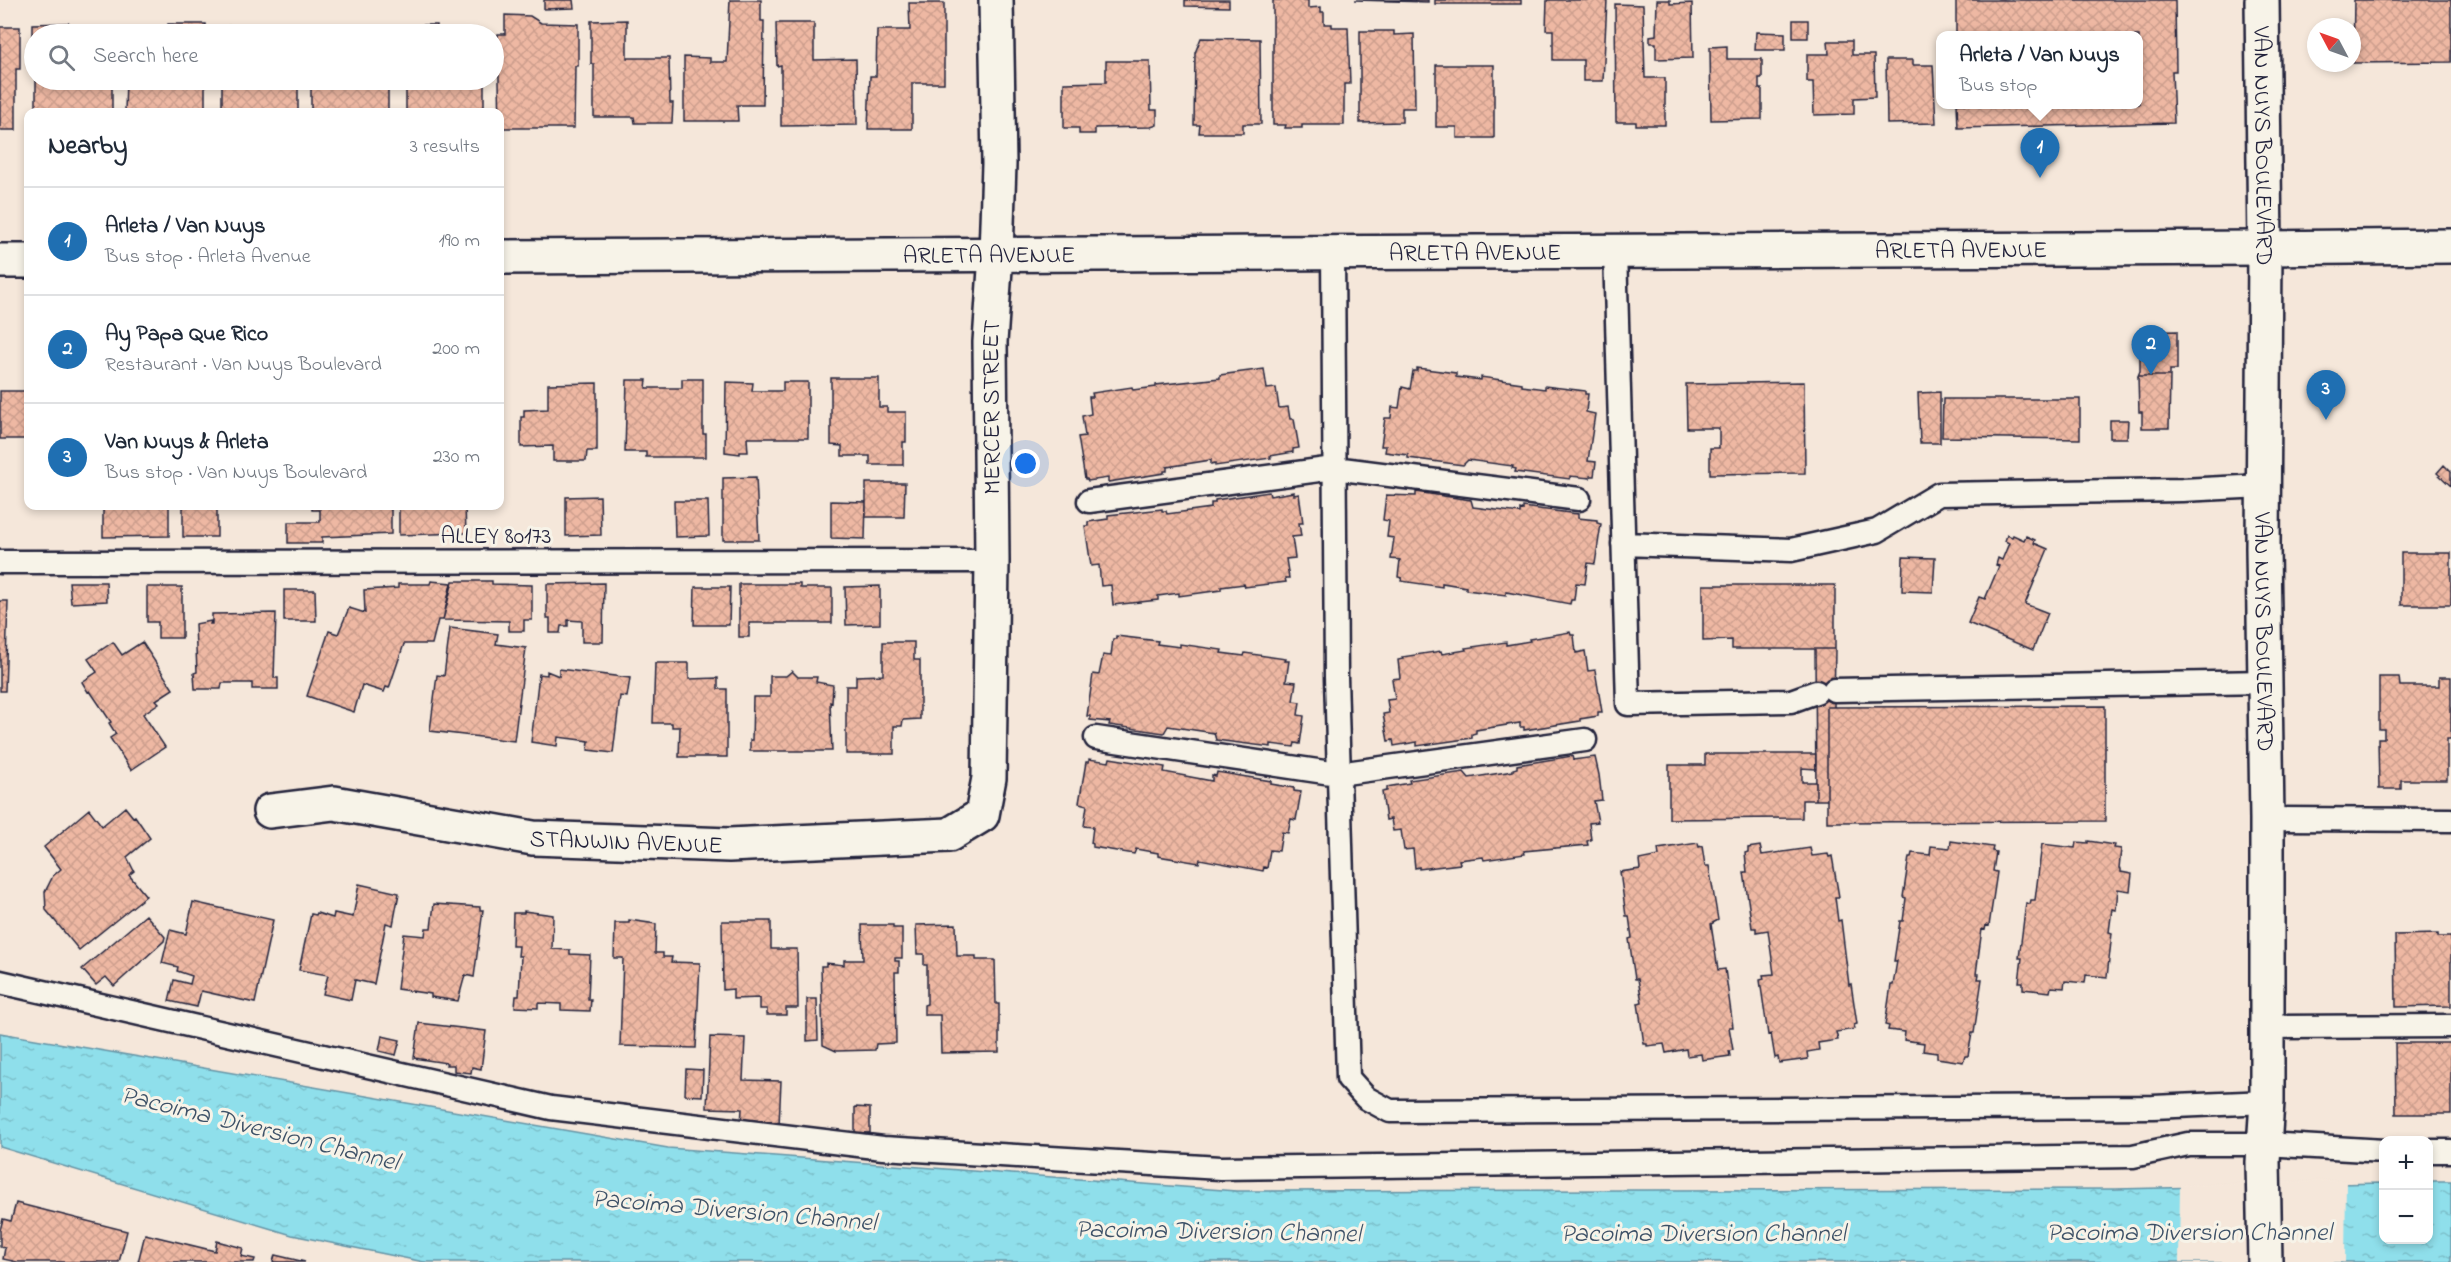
<!DOCTYPE html>
<html lang="en">
<head>
<meta charset="utf-8">
<style>
	:root { --surface:#fff; --page:#f6f6f7; --text:#1f2937; --muted:#747a83; --line:#e0e1e3; --accent:#1f6fb2 }
	body { margin:0; font-family:"Indie Flower",sans-serif; background:var(--page); color:var(--text) }
	.controls { position:absolute; right:18px; bottom:18px; display:grid; overflow:hidden; border-radius:12px; box-shadow:0 3px 9px #0003 }
	.controls button { width:54px; height:54px; display:grid; place-items:center; padding:0; border:0; border-bottom:2px solid var(--line); background:var(--surface); color:var(--text); font:30px sans-serif }
	.compass { position:absolute; left:2307px; top:18px; width:54px; height:54px; border-radius:50%; background:var(--surface); box-shadow:0 3px 9px #0003; rotate:311deg }
	.you { position:absolute; left:1026px; top:464px; width:21px; height:21px; margin:-15px; border:4px solid #fff; border-radius:50%; background:#1a73e8; box-shadow:0 0 0 9px #1a73e833 }
	.badge { display:grid; place-items:center; width:39px; height:39px; border-radius:50%; background:var(--accent); color:#fff; font-size:20px; font-weight:700 }
	.pin { position:absolute; translate:-50% -50px; filter:drop-shadow(0 2px 3px #0008) }
	.pin::after { content:''; position:absolute; top:32px; width:21px; height:18px; background:inherit; clip-path:polygon(0 0,100% 0,50% 100%) }
	.popup { position:absolute; left:1936px; top:31px; width:207px; height:78px; box-sizing:border-box; display:grid; place-content:center; border-radius:12px; background:var(--surface); filter:drop-shadow(0 2px 4px #0005); font-size:20px; white-space:nowrap; color:var(--muted) }
	.popup b { font-size:22px; color:var(--text) }
	.popup::after { content:''; position:absolute; left:50%; top:100%; margin-left:-12px; border:12px solid transparent; border-top-color:var(--surface) }
	.list { margin:0; padding:0; list-style:none }
	h2 { display:flex; justify-content:space-between; align-items:center; height:78px; margin:0; padding:0 24px; font-size:26px }
	h2 small { font-size:20px; font-weight:400; color:var(--muted) }
	.list li { display:grid; grid-template-columns:39px 1fr auto; gap:18px; align-items:center; box-sizing:border-box; height:108px; padding:0 24px; border-top:2px solid var(--line) }
	.list b { display:block; font-size:22px; white-space:nowrap }
	.list p { margin:0; font-size:20px; white-space:nowrap; color:var(--muted) }
	.list em { font-size:20px; font-style:normal; color:var(--muted) }
	.icon { flex:none; width:33px; height:33px; fill:none; stroke:currentColor; stroke-width:2; stroke-linecap:round; stroke-linejoin:round }
	.map { position:relative; flex:none; width:2451px; height:1262px; overflow:hidden }
	.search { position:absolute; background:var(--surface); box-shadow:0 3px 9px #0003; left:24px; top:24px; width:480px; height:66px; display:flex; align-items:center; gap:15px; box-sizing:border-box; padding:0 21px; border-radius:33px; color:var(--muted); font-size:22px }
	.panel { position:absolute; background:var(--surface); box-shadow:0 3px 9px #0003; left:24px; top:108px; width:480px; height:402px; border-radius:12px }
	.map>svg:first-child { display:block }
	.water { fill:url(#water-ripples); stroke:#6393a5; stroke-width:1.5 }
	.pier { fill:#f5e7da }
	.building { fill:url(#building-cross-hatch); stroke:#22223b; stroke-width:1.5 }
	.lines { fill:none; stroke-linecap:round; stroke-linejoin:round }
	.service-casing { stroke:#22223b; stroke-width:27 }
	.minor-casing { stroke:#22223b; stroke-width:38 }
	.secondary-casing { stroke:#22223b; stroke-width:38 }
	.primary-casing { stroke:#22223b; stroke-width:38 }
	.service { stroke:#f7f3e8; stroke-width:22 }
	.minor { stroke:#f7f3e8; stroke-width:33 }
	.secondary { stroke:#f7f3e8; stroke-width:33 }
	.primary { stroke:#f7f3e8; stroke-width:33 }
	.labels { text-anchor:middle; stroke-width:6; stroke-linejoin:round; paint-order:stroke }
	.street-label { font-size:24px; fill:#22223b; stroke:#f7f3e8 }
	.water-label { font-size:26px; font-style:italic; fill:#3d5167; stroke:#f7f3e8 }
</style>
</head>
<body>
<div class="map">
<svg width="2451" height="1262" viewBox="0 0 2451 1262">
	<defs>
		<pattern id="water-ripples" width="26" height="14" patternUnits="userSpaceOnUse" patternTransform="scale(1.5)"><rect width="26" height="14" fill="#8fdfeb"/><path d="M2 4q2-2 4 0t4 0M15 11q2-2 4 0t4 0" fill="none" stroke="#7bbfca"/></pattern>
		<pattern id="building-cross-hatch" width="8" height="8" patternUnits="userSpaceOnUse" patternTransform="scale(1.5)"><rect width="8" height="8" fill="#eeb8a3"/><path d="M0 0l8 8M0 8l8-8" fill="none" stroke="#cc9e8d"/></pattern>
	</defs>
	<rect width="100%" height="100%" fill="#f5e7da"/>
	<filter id="ink" filterUnits="userSpaceOnUse"><feTurbulence type="fractalNoise" baseFrequency=".0167" numOctaves="2"/><feDisplacementMap in="SourceGraphic" scale="12" xChannelSelector="R" yChannelSelector="G"/><feConvolveMatrix kernelMatrix="1 2 1 2 8 2 1 2 1" color-interpolation-filters="sRGB"/></filter>
	<g filter="url(#ink)">
		<path class="water" d="M0 1033 668 1148 1236 1191 2116 1189 2383 1183 2384 1240H2428L2429 1181H2451V1262H424L292 1235 0 1147Z"/>
		<path class="pier" d="M2346 1180 2345 1262H2179L2180 1185Z"/>
		<path class="building" d="M544 0H573L574 8 544 9Z
			M730 0H761V21H764L763 105H737L738 121H684V57L710 58V62H727Z
			M1185 0H1229V7L1185 6Z
			M1273 0H1308V8L1321 7V12H1324V24H1332V27H1348L1350 84H1344V125H1302V128H1285L1286 125H1273Z
			M1355 0H1428V2Z
			M1435 0H1521V4H1435Z
			M1547 0H1607L1603 81H1583V60H1553V30H1546Z
			M1657 0H1670V4L1692 3 1693 58 1656 59V43H1650V36L1656 35Z
			M1956 0H2175L2176 71H2172L2174 123 1958 128 1957 104H2139V36H1956Z
			M2354 0H2451V62L2353 63Z
			M909 3H944V83H912V129H868L870 76H876L877 30H910Z
			M1615 4 1643 5 1645 78H1665V125H1636V122H1616Z
			M505 15 530 16 541 23 578 24V66H575L574 128H500L498 34H505Z
			M627 20V58H669L670 103H673L672 123H635L634 117H594V64H591V21Z
			M1793 20H1808V38H1793Z
			M69 23V34H34V66H32V24Z
			M776 23H814V60L856 59 857 125 781 126V65L777 66Z
			M168 24H206V34H168Z
			M255 25V34H217V26Z
			M410 25H437V29H442V34H404V29H410Z
			M0 27H20V69H16V130H0Z
			M353 27H392V34H353Z
			M1360 31H1394V35L1414 34 1415 108H1402V122L1360 123Z
			M1756 32 1785 33V50H1755Z
			M1201 38 1260 39 1261 124H1243V133H1199L1200 125H1194L1195 53Z
			M1828 41H1852V55H1874L1875 97 1854 98V114L1814 115 1813 82H1807V54H1829Z
			M1727 46V59H1762V78H1759V89H1762V119L1711 120 1710 47Z
			M1886 60H1913V65H1933L1936 123 1887 124Z
			M1106 61H1150L1151 110H1157V125L1151 127 1095 128V134H1079V128H1064V83L1106 82Z
			M1436 65H1494V138H1457V127H1436Z
			M36 80H112V112H114H36Z
			M126 80H205V109H180V112H125Z
			M222 80H298V112H222Z
			M311 80H388V112H311Z
			M406 80H484V107H487V112H406Z
			M2177 331V370H2170V376H2138L2140 371V332Z
			M1417 368 1456 373V377L1481 380V377L1522 383V386L1545 389V386L1585 391V394H1588L1586 412 1595 414 1588 461 1596 462 1594 476H1590V478L1570 476V479L1515 472 1516 469 1512 468 1513 466 1468 460 1463 465 1408 458V455L1385 452 1386 446H1381L1385 418H1391L1392 407 1399 408 1402 387 1410 389 1413 371H1417Z
			M1264 369 1267 389 1276 388 1279 408 1288 407 1290 419H1294L1299 448 1293 449V452L1270 456 1271 458 1215 466V463L1211 464V460L1167 467V471H1164V473L1108 482V478L1088 481 1087 479H1085L1078 437 1085 436 1082 416 1091 414 1089 397H1093L1092 393 1132 387 1133 390 1156 387V385L1220 378V375Z
			M2138 376H2170L2169 428H2142V412H2139Z
			M831 378H879V407H887V412H906V442H903V465H870V456H842V446L831 445Z
			M682 379H703V434H706V457H646V452H625L627 380H647L646 388H682Z
			M726 382 753 383 752 391H783V382H808V438H747L748 452H740V454L725 452Z
			M1804 382 1805 473 1710 474V448H1719V428H1687L1686 384Z
			M597 383V451H587L586 461H553V446L521 447V417H524V410L548 409V384Z
			M27 386 28 439H0V391H27Z
			M1940 392V443H1920L1918 393Z
			M1943 399H2080V439L1942 437Z
			M2110 420H2128L2127 438H2110Z
			M2444 465 2451 472V486L2437 473Z
			M756 477 759 540H723V478Z
			M866 483H905L904 517H866Z
			M1269 492 1270 496 1294 492V495L1299 494 1303 523H1299L1301 536 1292 537 1295 558 1286 559 1289 578H1285L1286 582 1245 587 1244 584 1221 587V590L1179 596V593L1158 596V600L1113 605 1111 585 1101 586 1099 565 1091 566 1085 526H1088V522L1108 519V515L1162 509V511H1166L1167 514 1211 508V503H1215V500Z
			M1416 492 1471 500 1473 507 1520 513V509L1523 510V507L1578 514V518L1597 520V523L1601 524 1595 564 1588 563 1585 584 1576 583 1574 600H1571L1570 604 1506 592V595L1466 590V587L1442 583V587L1401 581 1402 578 1398 577 1400 560 1391 559 1394 538 1387 537 1389 521 1383 520 1386 495 1416 496Z
			M600 496 601 535 566 536V497Z
			M674 501H708L709 536 675 537Z
			M831 501 866 502 865 539 831 538Z
			M103 506H169V536L103 537Z
			M183 506H217V537H183Z
			M312 506H391V534L322 537V543H288V522H320V510H312Z
			M399 506H465L466 533 399 535Z
			M2007 535 2012 537 2013 535 2024 540 2026 536 2035 540 2034 543 2048 549 2025 604 2048 613 2033 650 1968 623 1979 597 1985 599 1999 566 1996 565 1998 558 2002 560 2009 543 2005 541Z
			M2401 553H2451V605H2401Z
			M1903 557 1935 558 1933 592 1902 591Z
			M431 581 451 583 443 620H438L432 644H404L389 688 386 687 384 692 362 685 354 712 307 696 329 631 338 634 349 608 365 613 364 590 398 588V584H430Z
			M453 581H492V584L532 585V620H524V631H509V621L443 620Z
			M69 582H106L107 601 71 603Z
			M604 583 603 642H582V621L568 620V626H561L560 633H550V618H547V584Z
			M739 584H800V588H832V623H749V637H739Z
			M1703 585H1835V649H1732V640L1703 641Z
			M880 586V624L846 625 845 587Z
			M147 587H182V638H158V622H147Z
			M695 587H730L729 625H694Z
			M284 590H315L316 621H284Z
			M0 601H8L5 691H0Z
			M276 613 274 678H278V689H252V683H222L221 689H195L194 673 197 672 195 624 211 621 210 624H212V614Z
			M450 628 498 634 496 644 526 648 514 741 430 731 437 675 444 676Z
			M1570 632 1571 635H1574L1576 653 1585 651 1588 671 1595 670 1602 712H1598V716L1580 719V721L1524 730V727H1520V723L1476 730V733L1472 734V738L1417 746V742L1394 746 1393 740 1388 741 1383 714 1389 713 1387 700 1395 699 1392 679 1400 678 1398 660 1403 659 1402 657 1441 651 1442 654 1466 650 1465 648 1506 642V645L1530 641 1529 639Z
			M1116 636 1158 641 1157 644 1180 647V644L1222 650 1221 653 1244 656 1245 653 1286 659 1285 661H1289L1286 681 1296 682 1293 701 1300 702 1298 715 1304 716 1300 744 1295 743 1294 747 1271 744V747L1216 740 1214 733 1168 726 1164 733 1109 725 1110 722 1090 720V716H1087L1093 674 1099 675 1103 655 1111 656 1113 639H1116Z
			M113 642 122 655 142 642 173 689 156 700 159 703 143 714 165 747 131 770 110 738 116 734 109 723 111 722 90 691 88 692 82 682 97 672 88 659Z
			M883 642H914V660H920V719L903 720 902 726H894V754H846V686H856V676L883 675Z
			M1815 649H1835L1834 707H1827V800H1816Z
			M655 663H689V679L718 678V689H727V757H679L680 727H672V723H653Z
			M559 669 630 678 627 697 620 696 613 753 588 750 589 741 558 737 557 746 531 742 539 674 547 675V671L559 676Z
			M792 671 798 677H817L816 682 833 685 832 703 830 702 832 751H750V740H752L753 697H770V676H786Z
			M2379 677H2399L2400 686H2439V677H2451V739H2447V780H2401V789H2379L2378 739H2384V729H2379Z
			M2105 706V821L1827 822V707Z
			M1705 754H1816V769L1802 768V782H1816V800H1802V818L1669 819V765H1705Z
			M1572 756 1573 760 1595 757 1599 775 1602 800 1594 801 1598 822 1589 823 1591 840 1587 841 1588 845 1524 851 1525 854 1484 860 1483 857 1459 860 1460 864 1419 869V867L1415 868 1413 849 1404 850 1401 830 1393 831 1391 819 1386 820 1382 792 1387 791V787L1410 783 1409 780 1464 772 1469 778 1513 771V769L1517 768V765Z
			M1110 758 1165 767 1164 772 1212 781V775L1216 776 1217 772 1271 781V784L1294 788V791L1301 792 1296 820 1291 819 1288 833 1282 832 1279 851 1270 850 1267 868 1264 867 1263 871 1200 859 1199 863 1158 856V853L1136 849 1134 854 1093 847V844L1091 843 1093 827 1084 826 1087 805 1079 803 1086 762H1089V759L1109 762Z
			M125 807 133 817 135 816 150 838 127 857 134 871 129 875 146 896 79 950 46 910 45 892 53 876 61 869 44 847 89 809 102 826Z
			M1951 841 1993 847 1992 851 1996 852 1993 871 1997 872 1989 926 1986 925 1985 930 1982 929 1976 974H1979L1978 979H1982L1974 1033H1972L1968 1056H1965L1963 1062 1937 1058V1053L1923 1051 1924 1043 1904 1040 1905 1032 1888 1030 1889 1026 1885 1025 1891 985H1893L1897 961H1894L1900 921H1903L1906 898 1903 897 1909 857H1911L1912 853 1930 855 1931 846 1950 848Z
			M2088 841 2115 845 2114 848 2121 849 2119 868 2121 869V872L2132 874 2130 891 2118 889 2116 910 2112 909 2109 932 2112 933 2107 977 2086 975 2085 983 2065 981 2064 988 2051 987 2050 992 2023 989V982H2019L2022 958H2019L2026 903 2030 904 2031 900H2035L2042 844 2075 848 2076 842 2088 843Z
			M1698 843 1699 847 1702 846 1705 866H1709L1718 920 1711 924 1718 970 1725 969 1733 1027H1729L1733 1050 1729 1051 1730 1056 1702 1060 1701 1054 1687 1056 1686 1049 1666 1053 1664 1044 1647 1046V1044H1644L1638 1003 1642 1002 1638 979H1635L1629 939 1632 938 1629 916H1626L1620 872 1640 869 1639 860 1659 856 1658 849Z
			M1760 846 1762 855 1810 848 1812 856 1828 854 1829 857 1832 856 1839 897H1835L1838 921 1841 920 1849 985 1851 984 1857 1024 1854 1025 1855 1029 1836 1032 1838 1040 1818 1043 1819 1050 1807 1052 1808 1059 1779 1063 1778 1057 1775 1058 1771 1034 1768 1035 1760 980 1764 979 1763 975 1774 974 1768 930 1756 932V928H1752L1744 872H1747L1745 853 1748 852V848Z
			M359 884 399 893 393 925 386 923 374 984 355 980 351 1000 323 994 328 975 299 970 311 914 316 915 317 913 333 918 334 913 353 917Z
			M193 902 273 920 255 1003 201 991 197 1007 169 1001 174 980 190 984 192 976 177 971 178 967 162 963 170 930 186 934Z
			M434 904 480 907V910H483L474 977 465 975 458 1001 431 997V994L397 989 404 934 425 936 426 928H431Z
			M524 911 553 915 552 949 570 950V954L590 955 588 999H591L590 1011 561 1010V1004L538 1003V1008L515 1007 516 996H519L521 956H518L519 946H512L513 913H524Z
			M146 915 165 937 164 941 114 986 106 977 96 985 82 969Z
			M629 920 656 924 655 953H663V957H672L671 962 700 963 696 1048 620 1046 623 958H614L615 923H629Z
			M722 921H771V949H797L798 1008H786V1015H767V1009H760V998L733 999V989L723 990Z
			M956 924 957 956H976V960H995L996 1004H999V1052L941 1053 940 1015H924V1005L927 1004V965H924V954H917L916 925Z
			M862 925H893V928H902V958H895V961H899V972H895L896 1043 876 1044 875 1050 836 1051 823 1045 821 966H826V963L844 965V960H863Z
			M2438 934V937H2451V1006L2396 1007 2395 935Z
			M807 999H817L818 1040 807 1041Z
			M419 1023 486 1031 481 1069 472 1067 471 1073 454 1071V1065H446L447 1063 414 1058Z
			M382 1036 400 1040 396 1055 379 1051Z
			M710 1037 745 1038 743 1080 781 1081 779 1125 741 1123 742 1109 707 1108Z
			M2395 1043H2451V1114H2396Z
			M686 1069 703 1070 702 1096 685 1095Z
			M855 1107 870 1108V1133H855Z
			M16 1203 127 1231 119 1262H17L3 1259 5 1248 0 1247V1230L3 1219 11 1221Z
			M145 1234 215 1251 217 1241 243 1248 241 1256 255 1259 254 1262H138Z
			M275 1255 305 1262H273Z"/>
		<g class="lines">
			<defs>
				<path id="service" d="M1615 251 1628 704 1791 701 1816 692
					M1333 252 1336 677 1348 1078 1366 1098 1390 1111 2153 1107 2267 1102
					M1089 501 1334 468 1579 499
					M1623 544 1791 550 1877 531 1939 494 2182 490 2264 486
					M0 562 992 561
					M1834 690 2266 682
					M1096 738 1338 774 1585 740
					M2267 819 2451 820
					M0 982 551 1108 883 1148 1220 1168 2133 1156 2188 1144H2264L2384 1151
					M2267 1027 2451 1026
					M2428 1151H2451"/>
				<g id="minor">
					<path id="s1" d="M270 811 334 803 533 838 729 845 949 835 982 815 989 778 992 561 990 342 996 254 999 164 996 0"/>
				</g>
				<path id="secondary" d="M2265 248 2451 246"/>
				<g id="primary">
					<path id="s2" d="M2262 0 2265 248 2263 548 2267 819V1102L2263 1162 2265 1262"/>
					<path id="s3" d="M500 257 2265 248"/>
					<path d="M0 261H28"/>
				</g>
			</defs>
			<use href="#service" class="service-casing"/>
			<use href="#minor" class="minor-casing"/>
			<use href="#secondary" class="secondary-casing"/>
			<use href="#primary" class="primary-casing"/>
			<use href="#service" class="service"/>
			<use href="#minor" class="minor"/>
			<use href="#secondary" class="secondary"/>
			<use href="#primary" class="primary"/>
		</g>
	</g>
	<g class="labels">
		<g class="street-label">
			<text dy="8" stroke="none"><textPath href="#s2" startOffset="146">VAN NUYS BOULEVARD</textPath></text>
			<text dy="8" stroke="none"><textPath href="#s3" startOffset="1461">ARLETA AVENUE</textPath></text>
			<text dy="8" stroke="none"><textPath href="#s3" startOffset="975">ARLETA AVENUE</textPath></text>
			<text dy="8" stroke="none"><textPath href="#s3" startOffset="489">ARLETA AVENUE</textPath></text>
			<text dy="8" stroke="none"><textPath href="#s1" startOffset="1130">MERCER STREET</textPath></text>
			<text x="496" y="543">ALLEY 80173</text>
			<text dy="8" stroke="none"><textPath href="#s2" startOffset="632">VAN NUYS BOULEVARD</textPath></text>
			<text dy="8" stroke="none"><textPath href="#s1" startOffset="360">STANWIN AVENUE</textPath></text>
		</g>
		<g class="water-label">
			<text transform="translate(260 1127) rotate(14)" y="9">Pacoima Diversion Channel</text>
			<text transform="translate(734 1209) rotate(5)" y="9">Pacoima Diversion Channel</text>
			<text transform="translate(1218 1230) rotate(1)" y="9">Pacoima Diversion Channel</text>
			<text x="2189" y="1240">Pacoima Diversion Channel</text>
			<text x="1703" y="1241">Pacoima Diversion Channel</text>
		</g>
	</g>
</svg>
<div class="controls">
<button>+</button>
<button>−</button>
</div>
<svg class="compass" viewBox="-18 -18 36 36"><path d="M0-13l5 13h-10z" fill="#e53935"/><path d="M0 13l5-13h-10z" fill="#747a83"/></svg>
<div class="you"></div>
<div class="pin badge" style="left:2040px;top:178px">1</div>
<div class="popup"><b>Arleta / Van Nuys</b>Bus stop</div>
<div class="pin badge" style="left:2151px;top:375px">2</div>
<div class="pin badge" style="left:2326px;top:420px">3</div>
<div class="search"><svg class="icon" aria-label="search" viewBox="0 0 24 24"><circle cx="10" cy="10" r="6"/><path d="M15 15l6 6"/></svg>Search here</div>
<section class="panel">
<h2>Nearby<small>3 results</small></h2>
<ul class="list">
<li><span class="badge">1</span><div><b>Arleta / Van Nuys</b><p>Bus stop · Arleta Avenue</p></div><em>190 m</em></li>
<li><span class="badge">2</span><div><b>Ay Papa Que Rico</b><p>Restaurant · Van Nuys Boulevard</p></div><em>200 m</em></li>
<li><span class="badge">3</span><div><b>Van Nuys &amp; Arleta</b><p>Bus stop · Van Nuys Boulevard</p></div><em>230 m</em></li>
</ul>
</section>
</div>
</body>
</html>
